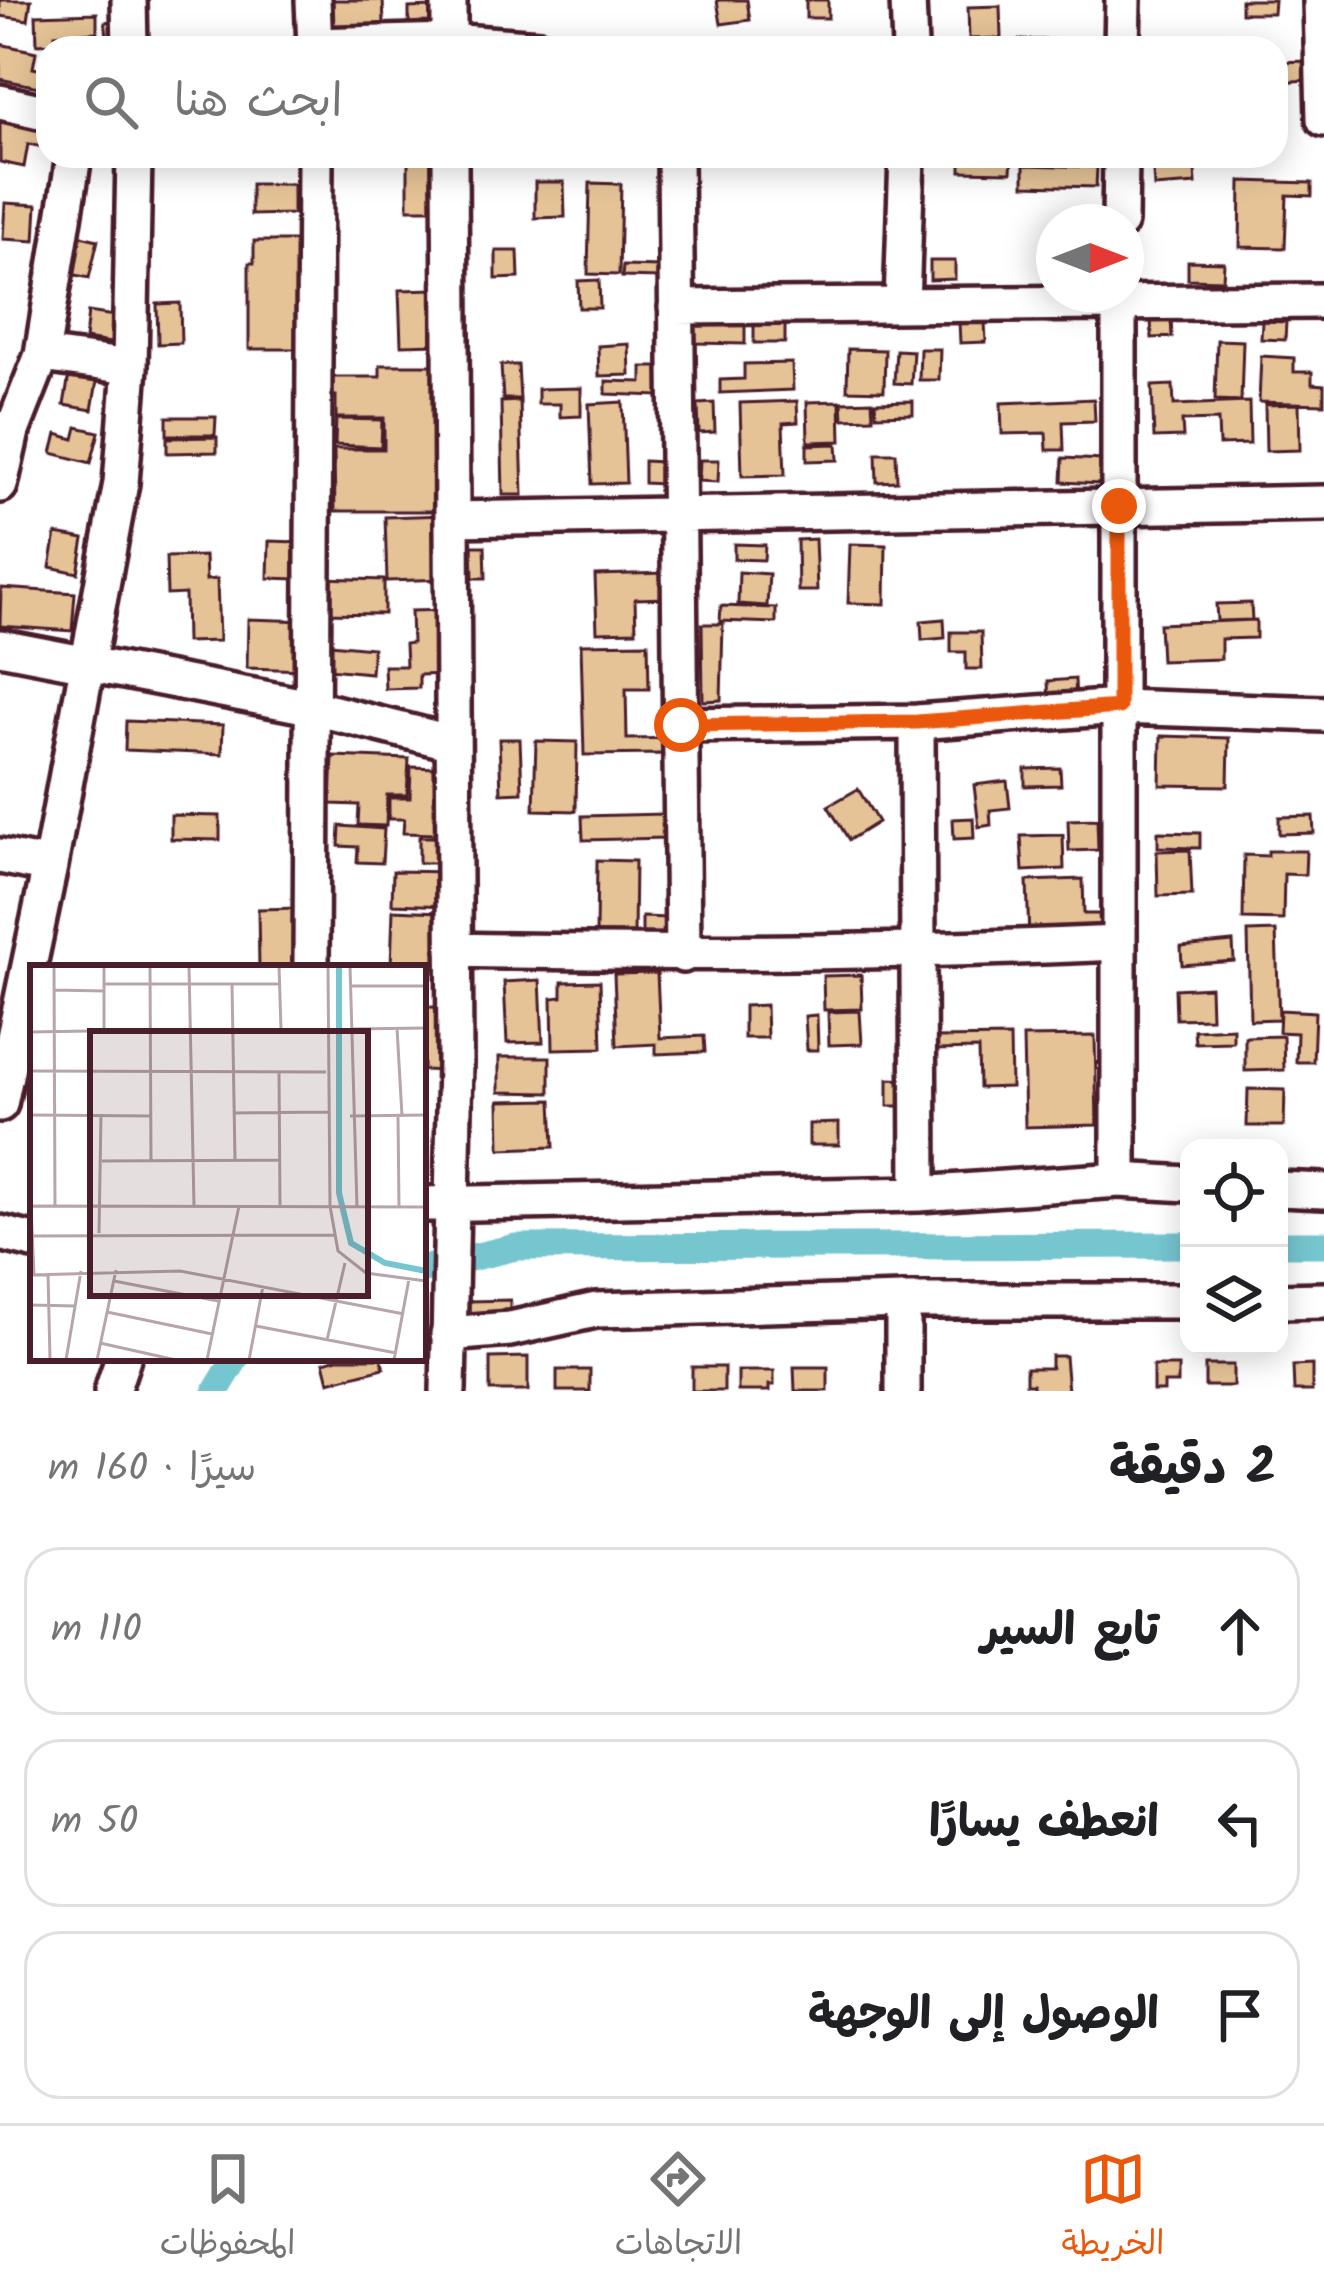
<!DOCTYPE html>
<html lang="ar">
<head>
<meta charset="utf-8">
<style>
	:root { --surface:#fff; --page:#f2f2f2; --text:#202124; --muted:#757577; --line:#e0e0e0; --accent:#ea580c }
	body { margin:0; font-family:Kalam,"Playpen Sans Arabic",sans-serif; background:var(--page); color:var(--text); direction:rtl }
	.controls { position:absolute; right:36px; bottom:36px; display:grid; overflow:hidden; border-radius:24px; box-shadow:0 6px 30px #0003 }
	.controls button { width:108px; height:108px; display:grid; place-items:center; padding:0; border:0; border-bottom:3px solid var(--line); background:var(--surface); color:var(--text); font:60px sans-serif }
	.compass { position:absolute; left:1036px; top:204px; width:108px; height:108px; border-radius:50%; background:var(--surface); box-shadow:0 6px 30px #0003; rotate:90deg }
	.stop { position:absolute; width:36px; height:36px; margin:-27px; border:9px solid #ea580c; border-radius:50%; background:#fff }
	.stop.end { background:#ea580c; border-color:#fff; box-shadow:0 3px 12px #0008 }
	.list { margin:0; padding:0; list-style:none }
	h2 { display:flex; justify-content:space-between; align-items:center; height:156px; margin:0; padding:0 48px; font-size:51px }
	h2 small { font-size:39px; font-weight:400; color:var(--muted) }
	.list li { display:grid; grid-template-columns:78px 1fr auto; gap:36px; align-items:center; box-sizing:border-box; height:168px; margin:0 24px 24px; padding:0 24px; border:3px solid var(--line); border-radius:36px }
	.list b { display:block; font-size:45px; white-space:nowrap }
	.list em { font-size:39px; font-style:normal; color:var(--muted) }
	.icon { flex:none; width:66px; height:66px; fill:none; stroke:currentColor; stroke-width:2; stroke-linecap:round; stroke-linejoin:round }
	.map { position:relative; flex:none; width:1324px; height:1391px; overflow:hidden; direction:ltr }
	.search { position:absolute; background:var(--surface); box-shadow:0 6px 30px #0003; left:36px; right:36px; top:36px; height:132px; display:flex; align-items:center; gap:30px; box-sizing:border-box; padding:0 42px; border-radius:36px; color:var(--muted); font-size:45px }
	.sheet { height:732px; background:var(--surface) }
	nav { display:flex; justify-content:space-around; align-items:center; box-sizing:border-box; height:168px; border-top:3px solid var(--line); background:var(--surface); font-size:33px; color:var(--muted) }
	nav a { display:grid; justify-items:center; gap:6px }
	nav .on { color:var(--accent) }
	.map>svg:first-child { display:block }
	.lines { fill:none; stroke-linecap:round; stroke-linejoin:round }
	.canal { stroke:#76c6d0; stroke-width:27 }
	.building { fill:#e5c397; stroke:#4a1f2b; stroke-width:3 }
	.minor-casing { stroke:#4a1f2b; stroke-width:42 }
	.minor { stroke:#fff; stroke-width:33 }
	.route { stroke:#ea580c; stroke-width:15 }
	.inset-river { fill:none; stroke:#76c6d0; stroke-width:6 }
	.inset-road { fill:none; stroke:#b7a5aa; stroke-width:3 }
	.view { fill:#4a1f2b; fill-opacity:0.15; stroke:#4a1f2b; stroke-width:6 }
	.inset-edge { fill:none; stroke:#4a1f2b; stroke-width:6 }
</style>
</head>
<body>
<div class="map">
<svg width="1324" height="1391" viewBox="0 0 1324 1391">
	<rect width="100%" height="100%" fill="#fff"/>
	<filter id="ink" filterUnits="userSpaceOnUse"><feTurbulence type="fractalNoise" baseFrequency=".00833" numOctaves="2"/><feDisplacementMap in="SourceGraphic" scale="24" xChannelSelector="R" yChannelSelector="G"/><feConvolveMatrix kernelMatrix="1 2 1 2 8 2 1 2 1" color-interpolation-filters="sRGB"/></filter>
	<g filter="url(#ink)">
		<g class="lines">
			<path class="canal" d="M1279 1244H1324
				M423 1269 516 1247 1189 1245
				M216 1391 236 1358"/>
		</g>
		<path class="building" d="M0 0H31L28 20 0 16Z
			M333 0H383L384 24 334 26Z
			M717 0H747L750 20 721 24Z
			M806 0H828V18H806Z
			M1241 0H1274L1273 13H1241Z
			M1000 6 1001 38 969 39 968 7Z
			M432 7V26H409V8Z
			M97 13V32L55 34V43L37 44 36 15Z
			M111 21 116 48H85L83 39 107 35 105 22Z
			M1084 39V48H1018V40Z
			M0 44 36 52 33 68 48 71V89L0 79Z
			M1308 61 1309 80 1278 82 1277 62Z
			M0 118 48 127V148L28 144 24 167 0 162Z
			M961 156H1012L1011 172 961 171Z
			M1152 156H1168V171L1195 170 1196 184 1154 187Z
			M408 157H433L434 209H408Z
			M1024 165 1097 167 1096 187 1024 185Z
			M1241 181 1312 183V196L1287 195 1285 248 1240 247Z
			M535 182H564L565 217 535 218Z
			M590 183 621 184 619 275 588 274Z
			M251 184H293V214L251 215Z
			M5 203 37 205 35 241 3 239Z
			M76 235 98 240 89 278 67 273Z
			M254 241H297L296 349H249V263H254Z
			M496 251H518L519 278 496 279Z
			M930 261H955V279L930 280Z
			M1188 261 1224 262 1223 280 1188 279Z
			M623 266 660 267V278L622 277Z
			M599 280 600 308H579L578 281Z
			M436 289 438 344 401 345 399 290Z
			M180 303 181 343 158 344 157 304Z
			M695 304H714L713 323H745V344L695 343Z
			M88 312 121 317 117 344 85 339Z
			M1171 318 1172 337 1152 338 1151 319Z
			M985 321 986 342 960 343 959 322Z
			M1262 321 1286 322 1285 340 1261 339Z
			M754 324H785V343H754Z
			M1217 340 1243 341 1241 401 1215 400Z
			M629 344 630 375 599 376 598 346Z
			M848 349 885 350 884 391 847 390Z
			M920 349H940L939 380H919Z
			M896 350 913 351 911 384 894 383Z
			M1261 356 1294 358V372H1312V384L1324 385V404L1259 402Z
			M792 363 793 390 720 393V380L744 379V364Z
			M380 365H434V397H448V511H335L334 449H384V418H336V396H321V377H380Z
			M501 365H518L520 399H503Z
			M642 367H661L660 396 606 394V381L642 382Z
			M69 375 97 381 92 410 64 405Z
			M1173 385 1174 405 1249 402 1250 444 1219 445 1218 420 1182 421 1183 437 1154 438 1152 386Z
			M581 388V416L560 417V404H538V389Z
			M1094 399 1095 421 1063 422 1064 450H1047L1046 433 1002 434 1001 403Z
			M520 401 523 495H503L501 402Z
			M797 401 798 422 783 423 785 475 742 476 740 403Z
			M840 401 841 441 808 442 807 402Z
			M872 401 873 418 843 419 842 402Z
			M913 401V414L876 415 875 402Z
			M623 402 626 483 592 484 589 404Z
			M714 403 715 432 699 433 698 404Z
			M1299 404 1300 450 1266 451 1265 405Z
			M167 417H216L215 435H167Z
			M336 419 382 420 381 447 335 445Z
			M77 427 99 432 91 463 52 453 57 434 74 439Z
			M217 437V452L167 453V438Z
			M837 444 838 460 807 461V445Z
			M876 453H896L897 481 877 482Z
			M1063 458 1102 460 1100 484 1062 482Z
			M700 460H719L718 482 699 481Z
			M644 461 662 462V484L644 483Z
			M445 515 447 579 387 581 385 517Z
			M56 534 84 539 78 573 50 567Z
			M815 539 817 591H798L797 540Z
			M269 541 298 542 297 579 268 578Z
			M734 544 765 545 764 560 734 559Z
			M850 544 886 545 885 604 848 603Z
			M472 546H485L486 578H473Z
			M205 556 206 580 217 579 219 641 186 642 185 594 167 595 166 557Z
			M739 572 769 574 767 606 738 604Z
			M668 573 669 598 635 599 636 631 597 632 595 575Z
			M321 578 384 580V614L320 613Z
			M1 588 75 593 72 631 0 626Z
			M1251 603 1252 620 1217 621 1216 604Z
			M721 606 776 608V623L720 621Z
			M449 610 450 674 419 675V688L385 689 384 666H406L405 644 412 643 411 611Z
			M248 619 307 621 305 670 247 668Z
			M944 619 945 638 922 640 921 621Z
			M1256 620V638L1221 639V659L1161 661 1159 624Z
			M702 624H723L721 700 703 701Z
			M951 632H981L982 669H966V652H951Z
			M648 643 649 689H626L627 739 684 738 666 811 664 754 584 755 581 644Z
			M330 644 373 648 371 673 328 669Z
			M1075 679 1076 702 1049 703 1048 681Z
			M126 721 223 725 222 754 125 750Z
			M1161 736 1229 738 1228 786 1160 785Z
			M499 739H520L522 792 501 793Z
			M536 741 577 742 576 811 534 810Z
			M333 756 409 759 407 795H387L386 826 358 825 359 805 331 804Z
			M411 767 438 768 437 834 403 833 404 819H389V798H410Z
			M1060 768 1061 785 1025 786V769Z
			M1007 781 1010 808 990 810 991 825 979 827 974 785Z
			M858 789 878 822 849 840 828 806Z
			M665 814 666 838 583 840 582 816Z
			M171 815 220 816V840L171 839Z
			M1313 816 1314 833 1279 834V817Z
			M973 818 974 838 954 839 953 819Z
			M1097 819 1098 850 1069 851 1068 820Z
			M340 826 384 829 382 863 357 862 358 847 339 846Z
			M1158 832 1200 833V848L1158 847Z
			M1063 835 1064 869 1023 871 1021 836Z
			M419 837H445V863H419Z
			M1190 850 1192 895 1158 896 1157 851Z
			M1268 851H1306L1305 875 1284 874 1283 920 1243 919 1244 855 1268 856Z
			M597 860 635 861 634 936 596 935Z
			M393 871 451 872 450 906 392 904Z
			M1083 879 1084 914H1099L1100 935 1029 938 1027 881Z
			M300 908 301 968H259L258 909Z
			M393 910 440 912 439 968 391 966Z
			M642 917 669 918V936L642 935Z
			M1276 931 1279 1019 1250 1020 1248 932Z
			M1233 942 1234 961 1182 965 1181 947Z
			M657 973 660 1038 704 1036 705 1052 656 1054V1044L617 1046 614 974Z
			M861 975 862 1009 824 1010 823 976Z
			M540 980 543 1042 507 1043 504 982Z
			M600 981 602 1048 553 1049 552 998 562 997V982Z
			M1210 987 1211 1018 1176 1019 1175 989Z
			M766 1005 767 1038H744V1006Z
			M423 1007H447L446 1071 423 1070Z
			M1280 1010 1315 1012 1313 1062H1296L1297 1033 1279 1032Z
			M860 1011 862 1044 829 1045 828 1012Z
			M817 1015 818 1050H807L805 1016Z
			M1233 1028V1042L1195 1043 1194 1030Z
			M1095 1036 1097 1125 1025 1127 1023 1037Z
			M1283 1036 1284 1070 1245 1071V1037Z
			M1010 1037 1011 1087 979 1088 978 1049 935 1050V1038Z
			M499 1057H550V1093L499 1092Z
			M888 1079 912 1080 911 1106H888Z
			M1248 1089 1285 1090 1284 1126H1247Z
			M552 1100 554 1147 500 1149 499 1101Z
			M839 1123V1145H809V1124Z
			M510 1300V1318H469V1301Z
			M1051 1356H1065L1068 1391H1033V1384H1026V1368H1051Z
			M528 1357V1391H490V1358Z
			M338 1358H381L384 1368 329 1382 324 1362Z
			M1205 1365H1233V1386H1205Z
			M1312 1365V1391H1294L1293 1366Z
			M1153 1366H1178V1383H1164V1391H1153Z
			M692 1367H724V1391H692Z
			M794 1367H828V1391H795Z
			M557 1370H590V1391H557Z
			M738 1371H774V1385H769V1391H738Z"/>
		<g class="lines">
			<defs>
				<path id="minor" d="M129 0 130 48
					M313 0 315 48
					M449 0V48
					M908 0 910 48
					M1321 0 1324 119
					M315 45 449 41 539 48
					M1122 48 1123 0
					M0 102 48 113
					M675 156 683 955
					M1120 222 1121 156
					M1119 294V1180
					M902 305 907 156
					M676 307 1324 301
					M42 355 130 367
					M0 485 12 431 42 355 74 156
					M452 519 1324 503
					M0 647 315 708 453 743
					M917 722 919 1194
					M681 725 917 722 1119 707 1324 714
					M0 856 50 866
					M454 950C677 955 897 953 1119 943
					M311 968 315 156
					M0 1104 50 866 121 483 130 367 134 156
					M1279 1189 1324 1191
					M423 1204 919 1194 1119 1180 1189 1184
					M0 1233 33 1241
					M903 1301V1391
					M1279 1301 1324 1300
					M448 1334 510 1329 596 1310 903 1301H1189
					M112 1391 123 1358
					M448 1391 455 1062 450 156"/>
			</defs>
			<use href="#minor" class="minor-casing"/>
			<use href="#minor" class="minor"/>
		</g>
	</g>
	<g class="lines" filter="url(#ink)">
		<path class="route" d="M681 725 917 722 1119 707V506"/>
	</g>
	<g transform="translate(30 965)">
		<rect width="396" height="396" fill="#fff"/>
		<path class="inset-river" d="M309 1V228L321 278 355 298 396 306"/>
		<path class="inset-road" d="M24 1 25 242M120 1 121 196M159 1 164 241M249 1 251 64M298 1 300 241 308 286 336 308 396 316M320 1 327 242M75 19H249M202 19 205 195M320 21H396M24 25 74 26M367 63 372 151M320 64 396 63M160 65H298M0 67 120 65M74 67V1M0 106 296 107M249 107 250 240M204 148 299 147M0 150 121 151M320 151 396 150M368 151 369 242M72 196 251 195M0 241 396 242M1 241 4 309M69 268 71 149M0 271 304 270M18 308 20 395M0 310 150 306 374 349M84 316 188 336M0 340 45 341M77 347 182 369M226 361 366 388M297 375 315 298M70 378 146 395M36 395 51 306M67 395 86 305M177 395 209 241M219 395 233 321M364 395 379 314"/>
		<path class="view" d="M60 66H338V331H60Z"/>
		<rect width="396" height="396" class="inset-edge"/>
	</g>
</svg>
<div class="controls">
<button><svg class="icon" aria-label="locate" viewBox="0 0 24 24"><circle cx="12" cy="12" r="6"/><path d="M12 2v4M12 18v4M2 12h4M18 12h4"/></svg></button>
<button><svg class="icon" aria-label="layers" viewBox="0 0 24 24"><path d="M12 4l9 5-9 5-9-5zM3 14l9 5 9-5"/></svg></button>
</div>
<svg class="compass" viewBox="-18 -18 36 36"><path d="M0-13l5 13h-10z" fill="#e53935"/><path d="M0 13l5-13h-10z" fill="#757577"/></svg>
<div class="stop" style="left:681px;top:725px"></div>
<div class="stop end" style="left:1119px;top:506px"></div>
<div class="search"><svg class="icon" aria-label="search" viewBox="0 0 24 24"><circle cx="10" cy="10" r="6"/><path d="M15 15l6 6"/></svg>ابحث هنا</div>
</div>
<section class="sheet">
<h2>2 دقيقة<small>سيرًا · 160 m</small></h2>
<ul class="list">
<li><svg class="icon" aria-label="ahead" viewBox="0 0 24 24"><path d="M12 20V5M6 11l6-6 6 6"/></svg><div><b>تابع السير</b></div><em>110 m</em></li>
<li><svg class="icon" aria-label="left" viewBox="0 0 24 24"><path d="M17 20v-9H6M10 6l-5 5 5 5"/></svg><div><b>انعطف يسارًا</b></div><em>50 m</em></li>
<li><svg class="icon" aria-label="arrive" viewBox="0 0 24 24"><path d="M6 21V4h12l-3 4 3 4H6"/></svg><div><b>الوصول إلى الوجهة</b></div></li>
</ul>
</section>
<nav>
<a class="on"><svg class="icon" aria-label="map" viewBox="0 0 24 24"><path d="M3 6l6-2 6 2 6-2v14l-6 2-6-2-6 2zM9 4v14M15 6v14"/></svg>الخريطة</a>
<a><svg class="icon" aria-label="directions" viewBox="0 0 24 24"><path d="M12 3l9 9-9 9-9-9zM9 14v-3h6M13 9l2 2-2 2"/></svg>الاتجاهات</a>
<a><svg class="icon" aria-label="saved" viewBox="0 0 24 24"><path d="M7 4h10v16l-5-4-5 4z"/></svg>المحفوظات</a>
</nav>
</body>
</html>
